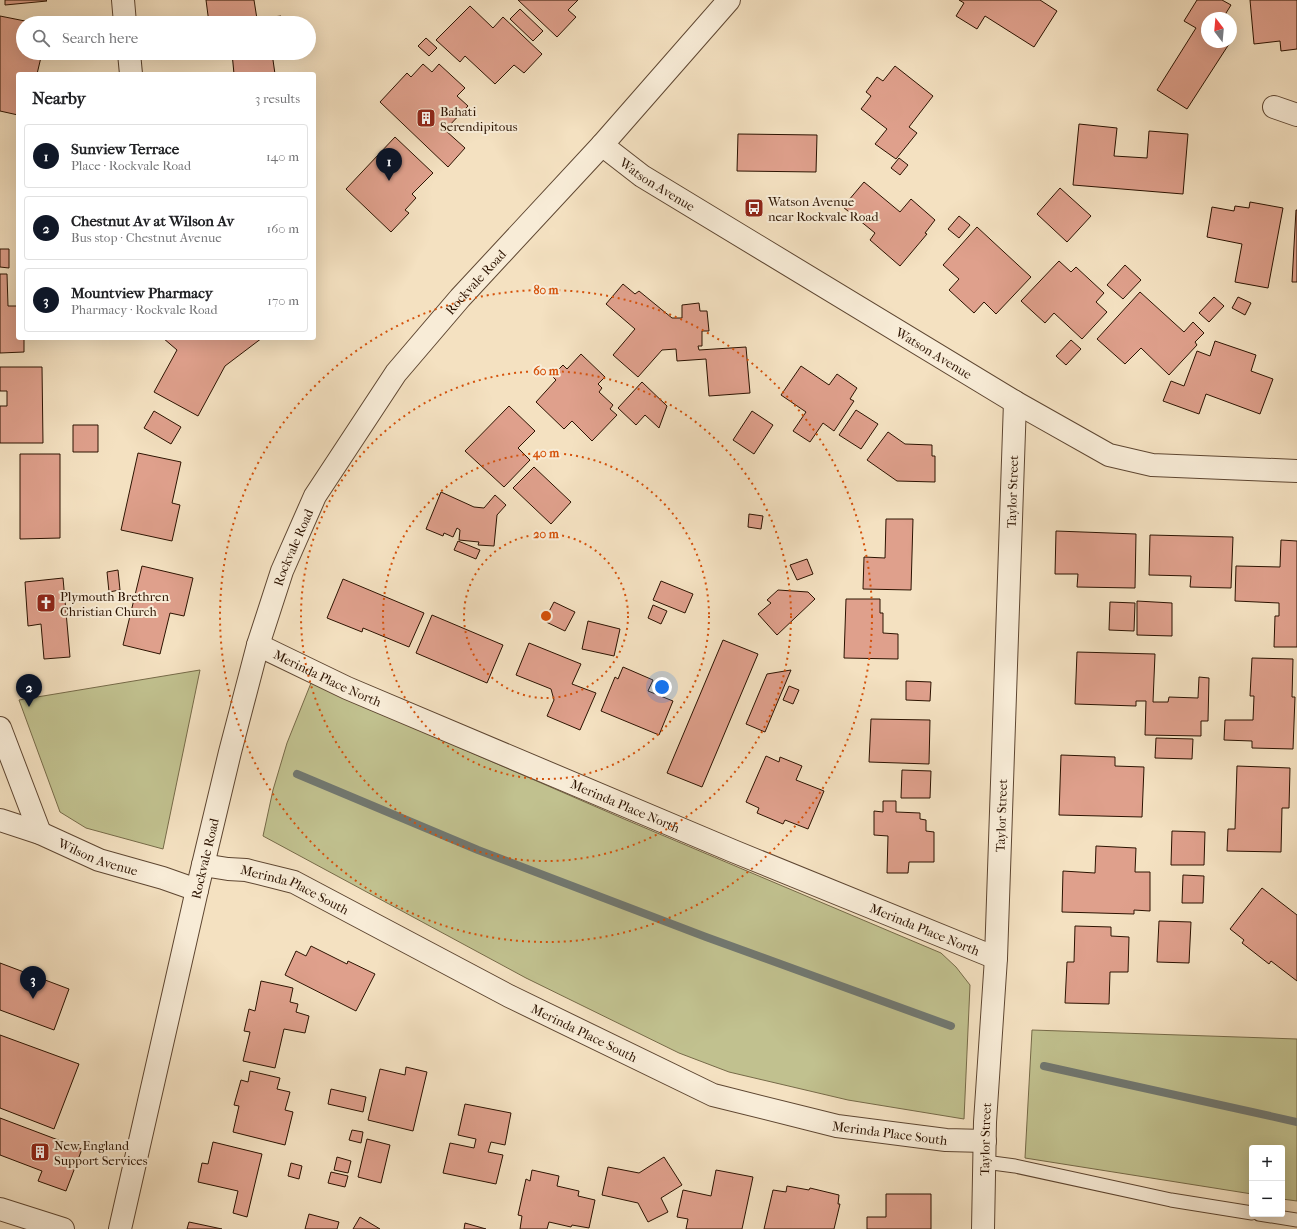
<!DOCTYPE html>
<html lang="en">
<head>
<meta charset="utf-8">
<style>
	:root { --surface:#fff; --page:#f2f2f2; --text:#202124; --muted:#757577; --line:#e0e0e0; --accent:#111827 }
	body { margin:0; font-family:"IM FELL French Canon",serif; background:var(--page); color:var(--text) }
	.controls { position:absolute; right:12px; bottom:12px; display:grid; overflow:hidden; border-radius:4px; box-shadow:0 4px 16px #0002 }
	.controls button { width:36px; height:36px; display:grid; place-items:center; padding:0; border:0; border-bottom:1px solid var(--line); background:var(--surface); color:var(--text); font:20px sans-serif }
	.compass { position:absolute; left:1201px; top:12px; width:36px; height:36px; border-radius:50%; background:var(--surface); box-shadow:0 4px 16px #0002; rotate:344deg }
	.you { position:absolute; left:662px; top:687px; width:14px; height:14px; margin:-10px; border:3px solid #fff; border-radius:50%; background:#1a73e8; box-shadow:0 0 0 6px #1a73e833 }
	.badge { display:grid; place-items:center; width:26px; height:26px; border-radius:50%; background:var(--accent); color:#fff; font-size:13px; font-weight:700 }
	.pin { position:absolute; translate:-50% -33px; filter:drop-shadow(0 1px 2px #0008) }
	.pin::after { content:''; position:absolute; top:21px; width:14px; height:12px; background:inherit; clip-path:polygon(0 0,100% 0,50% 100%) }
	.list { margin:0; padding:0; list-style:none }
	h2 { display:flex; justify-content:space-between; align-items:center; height:52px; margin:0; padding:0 16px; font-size:17px }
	h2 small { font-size:13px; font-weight:400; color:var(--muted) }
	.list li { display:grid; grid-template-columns:26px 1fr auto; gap:12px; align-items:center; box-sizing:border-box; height:64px; margin:0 8px 8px; padding:0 8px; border:1px solid var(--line); border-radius:4px }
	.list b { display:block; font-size:15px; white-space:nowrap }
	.list p { margin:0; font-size:13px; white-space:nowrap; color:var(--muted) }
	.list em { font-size:13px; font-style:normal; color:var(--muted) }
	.icon { flex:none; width:22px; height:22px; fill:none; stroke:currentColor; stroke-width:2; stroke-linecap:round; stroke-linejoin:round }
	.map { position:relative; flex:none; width:1297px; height:1229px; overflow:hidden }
	.search { position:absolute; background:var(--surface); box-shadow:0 4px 16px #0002; left:16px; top:16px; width:300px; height:44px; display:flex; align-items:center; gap:10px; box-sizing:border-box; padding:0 14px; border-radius:22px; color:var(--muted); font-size:15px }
	.panel { position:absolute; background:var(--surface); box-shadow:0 4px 16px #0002; left:16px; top:72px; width:300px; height:268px; border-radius:4px }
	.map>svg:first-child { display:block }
	.green { fill:#c1c18f; stroke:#766a48 }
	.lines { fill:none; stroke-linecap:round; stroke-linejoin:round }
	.stream { stroke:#717871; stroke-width:8 }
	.building { fill:#dfa08c; stroke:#2c1301 }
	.service-casing { stroke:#5e4631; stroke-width:15 }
	.minor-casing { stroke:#5e4631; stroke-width:24 }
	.tertiary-casing { stroke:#5e4631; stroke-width:24 }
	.service { stroke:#f8ecd7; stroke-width:13 }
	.minor { stroke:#f8ecd7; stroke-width:22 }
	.tertiary { stroke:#f8ecd7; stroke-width:22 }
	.ring { fill:none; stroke:#d5520b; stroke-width:2; stroke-dasharray:2 4 }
	.labels { text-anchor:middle; stroke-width:4; stroke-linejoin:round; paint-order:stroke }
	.poi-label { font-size:13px; fill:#2c1301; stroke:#f8ecd7; text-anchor:start }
	.street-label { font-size:13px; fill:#2c1301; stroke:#f8ecd7 }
	.centre { fill:#d5520b; stroke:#f8ecd7; stroke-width:2 }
	.ring-label { font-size:12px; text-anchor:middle; font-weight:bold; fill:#d5520b; stroke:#f8ecd7; stroke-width:4; stroke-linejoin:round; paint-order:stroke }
</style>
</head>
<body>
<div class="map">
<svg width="1297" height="1229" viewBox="0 0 1297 1229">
	<rect width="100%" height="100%" fill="#f4e1c1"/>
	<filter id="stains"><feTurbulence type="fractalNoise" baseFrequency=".005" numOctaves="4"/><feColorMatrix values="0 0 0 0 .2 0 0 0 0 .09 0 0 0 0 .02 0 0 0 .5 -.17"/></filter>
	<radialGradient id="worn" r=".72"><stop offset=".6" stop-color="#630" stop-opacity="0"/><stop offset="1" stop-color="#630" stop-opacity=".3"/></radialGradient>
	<path class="green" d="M200 670 163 849 86 828 60 812 19 700Z
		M311 683 624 819 941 953 956 967 970 985 964 1119 848 1100 729 1072 679 1053 526 978 263 836 273 790 287 743Z
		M1032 1030 1297 1039V1201L1282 1199V1148H1252V1194L1025 1158Z"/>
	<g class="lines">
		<path class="stream" d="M297 774 478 850 706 937 951 1026
			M1044 1066 1297 1122"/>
	</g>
	<path class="building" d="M5 0H46L47 1 5 5Z
		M206 0H254L257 19 281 16V23H251V20L209 23Z
		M518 0H578L568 10 576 17 557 37Z
		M959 0H1040L1057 11 1034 47 985 16 977 29 956 16 964 3Z
		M1197 0H1222L1231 5 1223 18H1207V42H1226L1229 44 1187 109 1157 90 1196 28 1184 21Z
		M1250 0H1297V49L1281 51 1280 41 1254 44Z
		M470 6 493 28 503 17 542 54 524 73 514 65 495 84 465 56 460 62 436 40Z
		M520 9 543 31 533 41 510 19Z
		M0 16 25 21 23 23 22 32 23 53H42L37 74H18V115L0 111Z
		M426 38 437 48 429 56 418 46Z
		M232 53H272L275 74H234Z
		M423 64 432 72 439 64 465 88 457 96 468 106 445 130 465 148 448 167 380 102 407 73 411 77Z
		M895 66 933 96 909 127 917 133 896 159 875 144 887 129 861 109 871 96 866 92 877 77 883 81Z
		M1079 124 1117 128 1114 156 1147 158 1149 131 1188 134 1183 194 1073 185Z
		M738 134 817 135 816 172 737 171Z
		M395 137 433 173 412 194 416 198 405 210 409 213 391 232 346 189Z
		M899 158 908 165 900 175 891 168Z
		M864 182 900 212 911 199 935 220 925 233 927 234 900 266 870 240 875 233 843 207Z
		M1060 188 1091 216 1067 242 1037 214Z
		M1250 202 1283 208 1268 288 1235 282 1242 244 1207 237 1212 207 1234 211 1235 206 1249 208Z
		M1296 210H1297V282H1292Z
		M959 216 970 225 959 238 948 229Z
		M977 227 1031 277 996 314 984 302 974 313 949 290 959 279 943 265Z
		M0 249H9V268L0 267Z
		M1059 261 1071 272 1076 267 1104 293 1096 302 1107 312 1082 339 1054 313 1045 323 1021 301Z
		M1125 265 1141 280 1123 299 1107 285Z
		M0 274H7L8 306H18V338H24V352L0 353Z
		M623 284 635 294 639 291 672 318H682V305L699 303 700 311H707L709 331H702V346H698L699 350 746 347 750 393 709 396 706 359 677 361 676 349 662 350 638 377 613 355 635 329 606 304Z
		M1140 292 1184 332 1193 322 1204 333 1195 342 1197 345 1169 375 1141 348 1125 364 1097 339Z
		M1214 297 1224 306 1209 322 1199 313Z
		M1238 297 1251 303 1245 315 1232 308Z
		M163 338H262L225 366 198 416 154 392 177 350Z
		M1071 340 1081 349 1066 365 1056 356Z
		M1215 341 1256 355 1251 371 1273 379 1260 414 1206 394 1199 414 1163 401 1171 381 1184 386 1197 351 1210 356Z
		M581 354 605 377 598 384 602 388 599 392 613 405 610 409 617 415 592 441 572 421 564 429 536 402 556 380 552 376 563 365 567 369Z
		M801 366 829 385 837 374 857 388 850 399 854 401 834 431 823 423 810 442 793 431 806 412 781 395Z
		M0 367H42L43 443H0V406H7V391H0Z
		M642 382 667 406 659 428 645 415 636 425 618 408Z
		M509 406 535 431 518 448 530 460 504 487 465 451Z
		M856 410 878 424 861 449 839 435Z
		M154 411 181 427 171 444 144 428Z
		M752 411 773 425 754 454 733 440Z
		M73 425H98V452H73Z
		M888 432 905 444 932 445V456H935V482L897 481 867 460Z
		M138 453 181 462 172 503 180 505 172 541 121 530Z
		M20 454H60V538L20 539Z
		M534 467 571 502 551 524 513 488Z
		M441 492 474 507 484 508 495 495 506 505 497 515 494 546 478 545 479 542 459 540 460 530 457 528 453 537 444 533 443 536 426 529Z
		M749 514 763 516 761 529 748 527Z
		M886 519H913L911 590 863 589 864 557 885 558Z
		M1056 531 1136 534 1135 588 1077 587 1078 574H1055Z
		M1150 535 1233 537 1231 588 1190 587 1191 576 1149 575Z
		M1281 540 1297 541V647H1274L1275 616H1279V603L1235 601 1236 566 1280 567Z
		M458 541 480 550 476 559 454 550Z
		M807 559 813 574 797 580 790 565Z
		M142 566 193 578 184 616 170 613 160 654 123 645Z
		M118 570 120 590 109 592 107 572Z
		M63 578 70 657 44 659 41 624 28 626 25 582Z
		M343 579 424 613 409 647 363 628 362 632 327 618Z
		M661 581 693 594 685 613 653 600Z
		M778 590 808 592 815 599 777 635 758 614 771 603 767 600Z
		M846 599H880V613H883V633L898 634V659L844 658Z
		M1137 601 1172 603V636L1137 635Z
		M554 602 575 612 565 631 544 621Z
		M1110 602 1135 603 1134 631 1109 630Z
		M653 605 667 611 661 624 648 618Z
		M432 615 503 645 487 683 416 653Z
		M588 621 620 629 614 656 582 649Z
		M723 640 758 654 702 787 667 773Z
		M529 643 581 664 572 684 596 693 580 730 547 716 554 700 551 689 516 675Z
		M1077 652 1155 654 1153 702H1168L1169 697 1198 698 1199 677 1209 678 1208 721H1201V736L1145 735 1146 701H1136V706L1075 704Z
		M1252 658 1293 659 1292 697H1295L1293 749 1252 748V741L1224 740 1225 720H1253L1254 696H1250Z
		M623 667 653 680 648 691 673 701 659 735 601 711 615 677 618 679Z
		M791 670 765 732 746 724 767 674Z
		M906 681 931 682 930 701 906 700Z
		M789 686 799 690 793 704 783 700Z
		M871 719 930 720 929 764 869 762Z
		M1156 738 1193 739 1192 759 1155 758Z
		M1061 755 1115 757V766L1144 767 1142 817 1059 815Z
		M766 756 779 762 780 757 802 766 796 780 824 791 808 829 785 820 783 824 757 813 759 808 746 802Z
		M1237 766 1290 768 1289 808H1282L1281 852 1227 851 1228 829H1235Z
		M902 770 931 771 930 798H901Z
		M883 801H896V812L920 813V819L926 820V831L934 832V862H909L908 873H887L888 836 874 835V811L883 812Z
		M1172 831 1205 832 1204 865H1171Z
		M1096 846 1136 848 1135 872H1150V911L1134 910V914L1062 912 1063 871 1095 873Z
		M1183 875 1204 876 1203 903H1182Z
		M1262 888 1297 915V981L1271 961 1269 964 1242 943 1244 940 1230 929Z
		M1159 921 1191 922 1189 963 1157 962Z
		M1075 926 1111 927V936L1129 937 1128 972H1110L1109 1004 1065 1003 1067 962H1074Z
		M311 946 347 964 348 961 375 974 356 1011 285 975 296 951 306 956Z
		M0 963 69 989 54 1030 0 1010Z
		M261 981 293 988 290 1002 298 1004 296 1012 309 1016 305 1033 284 1029 275 1068 243 1061 250 1032 244 1031 249 1009 255 1011Z
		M0 1035 79 1064 54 1129 0 1108Z
		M406 1067 427 1072 413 1131 368 1120 380 1069 405 1075Z
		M250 1071 280 1078 277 1089 290 1092 285 1110 293 1112 285 1145 233 1132 239 1106 234 1105 241 1080 248 1082Z
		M331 1089 366 1097 363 1112 328 1104Z
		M465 1104 511 1113 505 1145 491 1142 488 1152 503 1155 496 1184 443 1173 450 1143 474 1148 476 1139 458 1135Z
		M0 1118 82 1149 66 1191 38 1181 42 1171 0 1155Z
		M352 1130 363 1132 361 1143 349 1140Z
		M367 1139 390 1145 381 1183 358 1177Z
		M213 1142 262 1154 247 1217 233 1213 238 1191 198 1182 202 1163 208 1164Z
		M337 1157 351 1161 348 1173 334 1170Z
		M664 1157 682 1185 661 1198 668 1212 648 1222 638 1203 602 1195 608 1167 639 1173Z
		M291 1163 302 1166 299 1179 288 1176Z
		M532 1170 559 1176 557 1186 579 1191 578 1196 595 1200 589 1228 572 1225 571 1227 549 1222 547 1229H520L522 1216 518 1215 526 1179 530 1181Z
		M716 1170 753 1177 742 1229H686L688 1219 677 1217 683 1190 711 1196Z
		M331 1172 348 1176 345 1187 328 1183Z
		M787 1186 809 1190 810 1188 839 1195 838 1204H840L834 1229H764L773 1190 786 1192Z
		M886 1194H931V1229H867V1217H886Z
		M309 1214 339 1222 337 1229H305Z
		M360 1217 380 1229H353Z
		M189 1222 222 1229H187Z
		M465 1223 486 1229H464Z"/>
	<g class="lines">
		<defs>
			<path id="service" d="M985 1162 1015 1166 1171 1200 1252 1213
				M1259 1214 1297 1220"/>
			<g id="minor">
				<path d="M123 0 125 23"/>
				<path d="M129 53 131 74"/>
				<path d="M1274 107 1297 115"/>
				<path id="s1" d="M602 145 642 176 1015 402 1109 455 1152 465 1297 471"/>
				<path id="s2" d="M258 645 347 688 733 851 996 958"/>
				<path d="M0 728 40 833"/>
				<path id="s3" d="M0 820 40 833 99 860 163 878 197 890"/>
				<path id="s4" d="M203 865 228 869 246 870 294 882 509 996 713 1095 837 1126 946 1140 985 1141"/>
				<path d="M0 1209 63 1229"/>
				<path id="s5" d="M983 1229 985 1122 996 958 1015 402"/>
			</g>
			<g id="tertiary">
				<path id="s6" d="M120 1229 197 890 230 752 258 645 282 571 315 496 396 373 460 298 602 145 729 0"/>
			</g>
		</defs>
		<use href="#service" class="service-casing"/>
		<use href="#minor" class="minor-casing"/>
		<use href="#tertiary" class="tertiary-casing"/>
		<use href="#service" class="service"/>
		<use href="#minor" class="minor"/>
		<use href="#tertiary" class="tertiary"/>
	</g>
	<g class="ring">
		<circle cx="546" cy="616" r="82"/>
		<circle cx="546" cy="616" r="163"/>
		<circle cx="546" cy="616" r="245"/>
		<circle cx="546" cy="616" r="326"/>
	</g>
	<defs>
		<symbol id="building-square" viewBox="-11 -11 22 22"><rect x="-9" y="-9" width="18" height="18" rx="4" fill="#8f2418" stroke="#f8ecd7"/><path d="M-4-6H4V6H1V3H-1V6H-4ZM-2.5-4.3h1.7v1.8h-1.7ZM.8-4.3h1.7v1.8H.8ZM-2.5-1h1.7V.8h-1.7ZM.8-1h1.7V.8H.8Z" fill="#fff"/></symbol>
		<symbol id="bus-square" viewBox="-11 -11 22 22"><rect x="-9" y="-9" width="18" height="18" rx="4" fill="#8f2418" stroke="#f8ecd7"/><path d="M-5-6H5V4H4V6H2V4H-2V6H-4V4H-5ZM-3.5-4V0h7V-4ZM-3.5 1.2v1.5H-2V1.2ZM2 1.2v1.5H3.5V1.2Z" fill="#fff"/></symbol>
		<symbol id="church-square" viewBox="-11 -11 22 22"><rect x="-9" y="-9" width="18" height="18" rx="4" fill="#8f2418" stroke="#f8ecd7"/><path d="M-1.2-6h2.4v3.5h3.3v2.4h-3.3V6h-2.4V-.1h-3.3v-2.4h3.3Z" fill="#fff"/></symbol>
	</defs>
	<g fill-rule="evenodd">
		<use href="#building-square" x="415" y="107" width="22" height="22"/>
		<use href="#bus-square" x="743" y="197" width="22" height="22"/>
		<use href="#church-square" x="35" y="592" width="22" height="22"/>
		<use href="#building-square" x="29" y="1141" width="22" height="22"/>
	</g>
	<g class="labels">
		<g class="poi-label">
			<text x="440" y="116">Bahati<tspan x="440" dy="15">Serendipitous</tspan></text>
			<text x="768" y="206">Watson Avenue<tspan x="768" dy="15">near Rockvale Road</tspan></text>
			<text x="60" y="601">Plymouth Brethren<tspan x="60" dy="15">Christian Church</tspan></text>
			<text x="54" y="1150">New England<tspan x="54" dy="15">Support Services</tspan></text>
		</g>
		<g class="street-label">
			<text dy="5" stroke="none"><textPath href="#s1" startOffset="68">Watson Avenue</textPath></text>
			<text dy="5" stroke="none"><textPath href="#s6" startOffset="1028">Rockvale Road</textPath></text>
			<text dy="5" stroke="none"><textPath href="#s1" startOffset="392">Watson Avenue</textPath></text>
			<text dy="5" stroke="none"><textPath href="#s5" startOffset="738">Taylor Street</textPath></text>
			<text dy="5" stroke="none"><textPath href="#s6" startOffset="704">Rockvale Road</textPath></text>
			<text dy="5" stroke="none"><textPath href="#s2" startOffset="77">Merinda Place North</textPath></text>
			<text dy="5" stroke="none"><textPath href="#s2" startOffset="401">Merinda Place North</textPath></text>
			<text dy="5" stroke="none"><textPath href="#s5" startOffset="414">Taylor Street</textPath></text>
			<text dy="5" stroke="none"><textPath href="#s3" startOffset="105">Wilson Avenue</textPath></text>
			<text dy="5" stroke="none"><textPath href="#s6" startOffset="380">Rockvale Road</textPath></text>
			<text dy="5" stroke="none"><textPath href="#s4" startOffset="96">Merinda Place South</textPath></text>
			<text dy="5" stroke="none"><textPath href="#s2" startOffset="725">Merinda Place North</textPath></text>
			<text dy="5" stroke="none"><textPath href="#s4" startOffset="420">Merinda Place South</textPath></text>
			<text dy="5" stroke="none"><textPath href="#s4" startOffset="744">Merinda Place South</textPath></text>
			<text dy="5" stroke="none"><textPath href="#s5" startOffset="90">Taylor Street</textPath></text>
		</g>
	</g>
	<circle cx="546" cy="616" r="6" class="centre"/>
	<g class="ring-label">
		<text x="546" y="294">80 m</text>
		<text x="546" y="375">60 m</text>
		<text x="546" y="457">40 m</text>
		<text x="546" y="538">20 m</text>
	</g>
	<rect width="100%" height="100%" filter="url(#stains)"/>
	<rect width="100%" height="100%" fill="url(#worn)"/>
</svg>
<div class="controls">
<button>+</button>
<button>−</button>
</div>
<svg class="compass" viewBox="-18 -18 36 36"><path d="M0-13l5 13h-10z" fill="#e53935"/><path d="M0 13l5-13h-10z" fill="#757577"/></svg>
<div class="you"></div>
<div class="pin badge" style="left:389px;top:181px">1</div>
<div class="pin badge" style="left:29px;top:707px">2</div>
<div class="pin badge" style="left:33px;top:999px">3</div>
<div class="search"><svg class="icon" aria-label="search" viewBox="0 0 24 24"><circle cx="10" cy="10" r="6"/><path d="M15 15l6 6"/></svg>Search here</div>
<section class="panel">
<h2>Nearby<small>3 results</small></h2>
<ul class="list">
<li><span class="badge">1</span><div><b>Sunview Terrace</b><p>Place · Rockvale Road</p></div><em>140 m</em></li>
<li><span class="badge">2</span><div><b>Chestnut Av at Wilson Av</b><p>Bus stop · Chestnut Avenue</p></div><em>160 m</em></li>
<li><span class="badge">3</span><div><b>Mountview Pharmacy</b><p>Pharmacy · Rockvale Road</p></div><em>170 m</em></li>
</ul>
</section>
</div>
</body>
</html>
